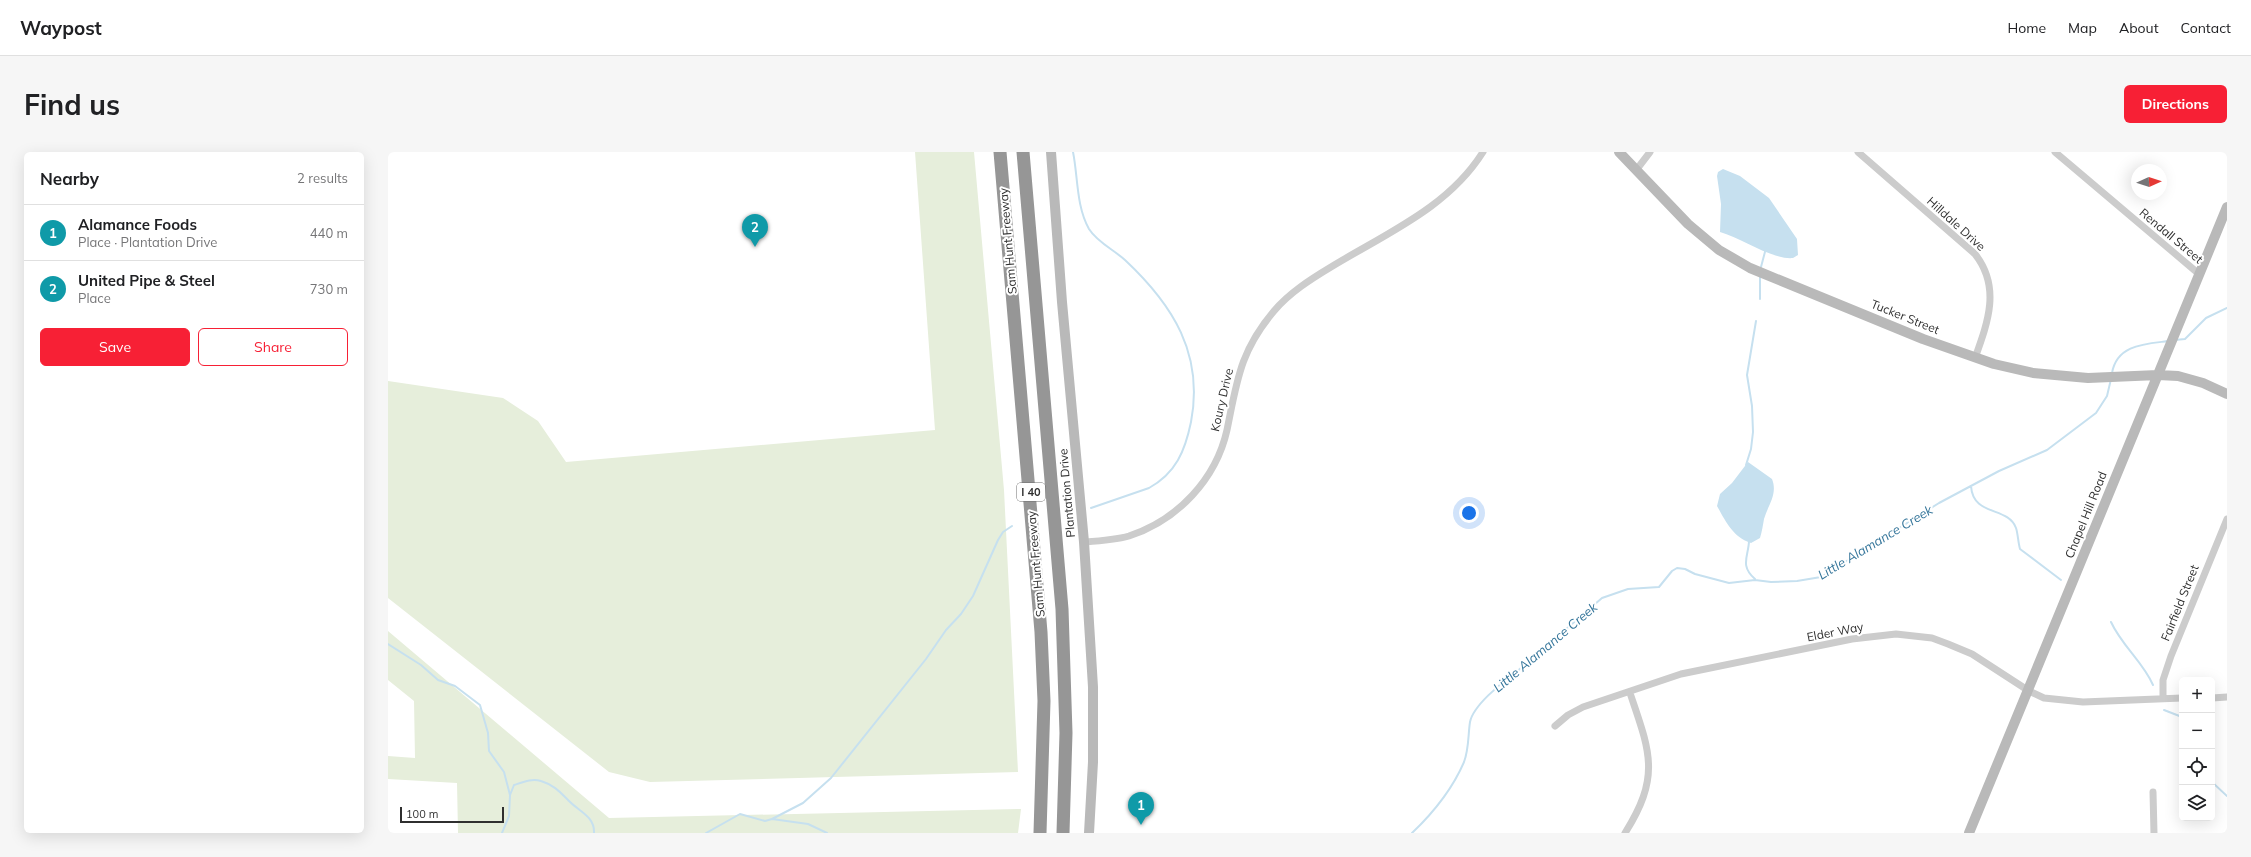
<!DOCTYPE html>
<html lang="en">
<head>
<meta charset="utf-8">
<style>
	:root { --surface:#fff; --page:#f6f6f6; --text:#202124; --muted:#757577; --line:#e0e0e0; --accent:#f72035 }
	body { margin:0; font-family:Mulish,sans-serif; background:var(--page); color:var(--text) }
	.controls { position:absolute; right:12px; bottom:12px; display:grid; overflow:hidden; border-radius:6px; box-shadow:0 4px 16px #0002 }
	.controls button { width:36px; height:36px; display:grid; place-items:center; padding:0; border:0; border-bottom:1px solid var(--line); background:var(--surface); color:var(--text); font:20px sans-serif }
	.compass { position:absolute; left:1743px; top:12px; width:36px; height:36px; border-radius:50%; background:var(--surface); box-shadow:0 4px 16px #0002; rotate:87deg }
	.scale { position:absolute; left:12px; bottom:10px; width:104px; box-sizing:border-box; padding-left:4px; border:2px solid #2f2f2f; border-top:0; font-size:11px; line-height:14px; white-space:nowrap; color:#2f2f2f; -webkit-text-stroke:3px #fff; paint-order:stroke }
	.you { position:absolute; left:1081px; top:361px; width:14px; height:14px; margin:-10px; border:3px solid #fff; border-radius:50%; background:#1a73e8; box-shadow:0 0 0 6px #1a73e833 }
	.badge { display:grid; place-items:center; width:26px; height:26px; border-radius:50%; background:var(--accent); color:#fff; font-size:13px; font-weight:700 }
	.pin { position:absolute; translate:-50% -33px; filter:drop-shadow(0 1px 2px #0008) }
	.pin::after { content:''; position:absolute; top:21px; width:14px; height:12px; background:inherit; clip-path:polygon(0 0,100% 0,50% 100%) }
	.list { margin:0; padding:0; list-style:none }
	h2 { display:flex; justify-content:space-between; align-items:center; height:52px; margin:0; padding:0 16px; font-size:17px }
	h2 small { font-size:13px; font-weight:400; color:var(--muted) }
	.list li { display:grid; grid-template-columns:26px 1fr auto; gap:12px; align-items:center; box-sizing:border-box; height:56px; padding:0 16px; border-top:1px solid var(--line) }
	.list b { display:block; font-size:15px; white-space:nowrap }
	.list p { margin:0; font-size:13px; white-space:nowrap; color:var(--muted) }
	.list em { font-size:13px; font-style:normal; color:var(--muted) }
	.actions { display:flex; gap:8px; padding:12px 16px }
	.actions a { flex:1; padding:9px 0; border:1px solid var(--accent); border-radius:6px; text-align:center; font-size:14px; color:var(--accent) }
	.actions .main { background:var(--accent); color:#fff }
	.icon { flex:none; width:22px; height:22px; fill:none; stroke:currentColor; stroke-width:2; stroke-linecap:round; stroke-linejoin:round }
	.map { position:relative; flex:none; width:1839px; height:681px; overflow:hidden; border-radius:6px }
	header { display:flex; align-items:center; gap:24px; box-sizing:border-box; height:56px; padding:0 20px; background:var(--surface); border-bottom:1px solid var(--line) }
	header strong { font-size:19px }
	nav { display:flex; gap:22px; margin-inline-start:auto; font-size:14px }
	.intro { display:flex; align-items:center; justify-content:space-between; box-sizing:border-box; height:96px; padding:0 24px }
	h1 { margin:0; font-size:28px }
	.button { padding:10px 18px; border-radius:6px; background:var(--accent); color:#fff; font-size:14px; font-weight:700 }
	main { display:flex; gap:24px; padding:0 24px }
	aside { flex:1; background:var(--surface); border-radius:6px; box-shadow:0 4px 16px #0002 }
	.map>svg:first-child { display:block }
	.green { fill:#e6eedb }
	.water { fill:#c6e0ef }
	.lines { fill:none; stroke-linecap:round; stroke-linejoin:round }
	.stream { stroke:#c6e0ef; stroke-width:2 }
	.street { stroke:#ccc; stroke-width:7 }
	.secondary { stroke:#b9b9b9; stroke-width:10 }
	.highway { stroke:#969696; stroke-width:13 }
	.labels { text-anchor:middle; stroke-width:4; stroke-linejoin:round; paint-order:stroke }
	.shield { fill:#fff; stroke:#6d6d6d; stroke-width:1 }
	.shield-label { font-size:11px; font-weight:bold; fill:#2f2f2f }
	.street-label { font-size:12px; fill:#2f2f2f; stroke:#fff }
	.water-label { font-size:13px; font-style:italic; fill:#34759a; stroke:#fff }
</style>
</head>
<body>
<header>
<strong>Waypost</strong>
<nav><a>Home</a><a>Map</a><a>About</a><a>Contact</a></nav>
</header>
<div class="intro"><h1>Find us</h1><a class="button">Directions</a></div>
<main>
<aside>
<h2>Nearby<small>2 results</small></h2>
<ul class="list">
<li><span class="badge" style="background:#0f9aa8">1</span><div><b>Alamance Foods</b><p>Place · Plantation Drive</p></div><em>440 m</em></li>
<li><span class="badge" style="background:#0f9aa8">2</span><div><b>United Pipe &amp; Steel</b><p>Place</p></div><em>730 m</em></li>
</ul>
<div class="actions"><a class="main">Save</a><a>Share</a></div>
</aside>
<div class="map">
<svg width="1839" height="681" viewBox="0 0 1839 681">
	<rect width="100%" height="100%" fill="#fff"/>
	<path class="green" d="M527 0H586L616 338 630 620 262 630 221 620 0 446V229L115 246 150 269 178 310 547 278Z
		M0 479 221 666 633 657 630 681H70L69 631 0 627V604L27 606 26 549 0 528Z"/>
	<path class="water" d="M1335 17 1352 24 1381 46 1409 87 1410 103 1405 106C1384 108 1354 86 1332 80L1333 52 1329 24 1330 20Z
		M1360 310 1384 327C1390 342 1380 353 1376 367 1375 373 1374 379 1372 386L1363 391C1345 385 1338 370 1329 354L1332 342 1344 331Z"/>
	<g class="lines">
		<path class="stream" d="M685 0C690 24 688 54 701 77 709 90 726 98 737 108 785 153 816 202 803 270 797 299 788 321 761 336L703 356
			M1373 115 1378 96
			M1372 124V147
			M1787 188 1797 187 1818 166 1839 156
			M1724 221C1729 192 1758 192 1781 189
			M1358 313 1363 297 1365 280 1364 254 1359 223 1368 169
			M1583 334C1585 365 1620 354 1628 376 1630 382 1630 390 1632 397L1673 428
			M1361 388C1361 404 1351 413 1367 427
			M1723 470C1734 494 1755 510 1765 533
			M0 492 33 513 50 528 67 534 92 553 100 581 101 599 116 620 122 643
			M1776 558 1794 565
			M1824 630 1839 644
			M384 667 415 651 443 626 538 507 558 478 573 462 585 444 610 388 615 380 624 374
			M114 681 121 664 122 643 126 633C135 630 144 626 153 629 166 633 172 640 180 648 190 659 207 664 206 681
			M318 681 352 662 377 669 384 667 420 672 439 681
			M1024 681C1046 660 1064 638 1076 610 1081 597 1080 583 1082 570 1085 554 1113 531 1126 522L1214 446 1240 437 1271 435 1284 419 1289 416 1297 417 1307 422 1341 431 1367 428 1383 430 1409 429 1433 425 1551 351 1611 319 1659 298 1708 261 1719 244 1723 227"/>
		<path class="street" d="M1470 0 1587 102C1613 135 1600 170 1587 206
			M1667 0 1811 122
			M1249 17 1262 0
			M696 390C711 389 727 388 741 384 790 368 828 327 839 278 849 229 852 199 886 159 901 141 923 127 943 115 997 82 1060 56 1095 0
			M1775 546V528L1783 504 1839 367
			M1824 546 1839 545
			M1167 574 1180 563 1195 555 1293 522 1464 487 1508 482 1544 486 1560 492 1584 502 1641 539 1656 546 1695 550 1794 546
			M1765 640 1766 681
			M1237 681C1273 624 1262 600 1242 541"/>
		<path class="secondary" d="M663 0 674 150 696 390 705 535V610L701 681
			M1231 0 1300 72 1331 98 1362 116 1535 187 1606 212 1645 221 1700 226 1770 223 1790 224 1815 231 1839 242
			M1581 681 1839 55"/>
		<path class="highway" d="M612 0 653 480 656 549 652 681
			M635 0 674 457 678 581 675 681"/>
	</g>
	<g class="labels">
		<rect class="shield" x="629" y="331" width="28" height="18" rx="3"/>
		<g class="shield-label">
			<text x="643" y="344">I 40</text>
		</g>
		<g class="street-label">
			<text transform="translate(1568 72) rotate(42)" y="4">Hilldale Drive</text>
			<text transform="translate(1783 84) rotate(40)" y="4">Rendall Street</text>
			<text transform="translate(620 89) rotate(-95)" y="4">Sam Hunt Freeway</text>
			<text transform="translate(1517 165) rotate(22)" y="4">Tucker Street</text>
			<text transform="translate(834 248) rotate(-77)" y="4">Koury Drive</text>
			<text transform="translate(679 341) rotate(-95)" y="4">Plantation Drive</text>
			<text transform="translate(1698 363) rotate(-68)" y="4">Chapel Hill Road</text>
			<text transform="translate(648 412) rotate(-95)" y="4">Sam Hunt Freeway</text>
			<text transform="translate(1792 451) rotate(-68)" y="4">Fairfield Street</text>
			<text transform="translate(1447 480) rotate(-11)" y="4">Elder Way</text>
		</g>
		<g class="water-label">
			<text transform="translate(1487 390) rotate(-31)" y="5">Little Alamance Creek</text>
			<text transform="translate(1157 495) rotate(-40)" y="5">Little Alamance Creek</text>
		</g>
	</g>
</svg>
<div class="controls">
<button>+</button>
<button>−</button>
<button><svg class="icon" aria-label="locate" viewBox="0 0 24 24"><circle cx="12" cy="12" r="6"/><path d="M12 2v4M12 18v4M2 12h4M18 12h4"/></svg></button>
<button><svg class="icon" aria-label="layers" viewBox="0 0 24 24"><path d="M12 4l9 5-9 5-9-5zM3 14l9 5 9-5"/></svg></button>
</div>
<svg class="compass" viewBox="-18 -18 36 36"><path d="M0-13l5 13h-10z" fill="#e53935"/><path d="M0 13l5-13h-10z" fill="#757577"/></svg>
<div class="scale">100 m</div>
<div class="you"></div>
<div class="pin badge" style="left:753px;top:673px;background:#0f9aa8">1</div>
<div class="pin badge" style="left:367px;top:95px;background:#0f9aa8">2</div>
</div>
</main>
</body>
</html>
